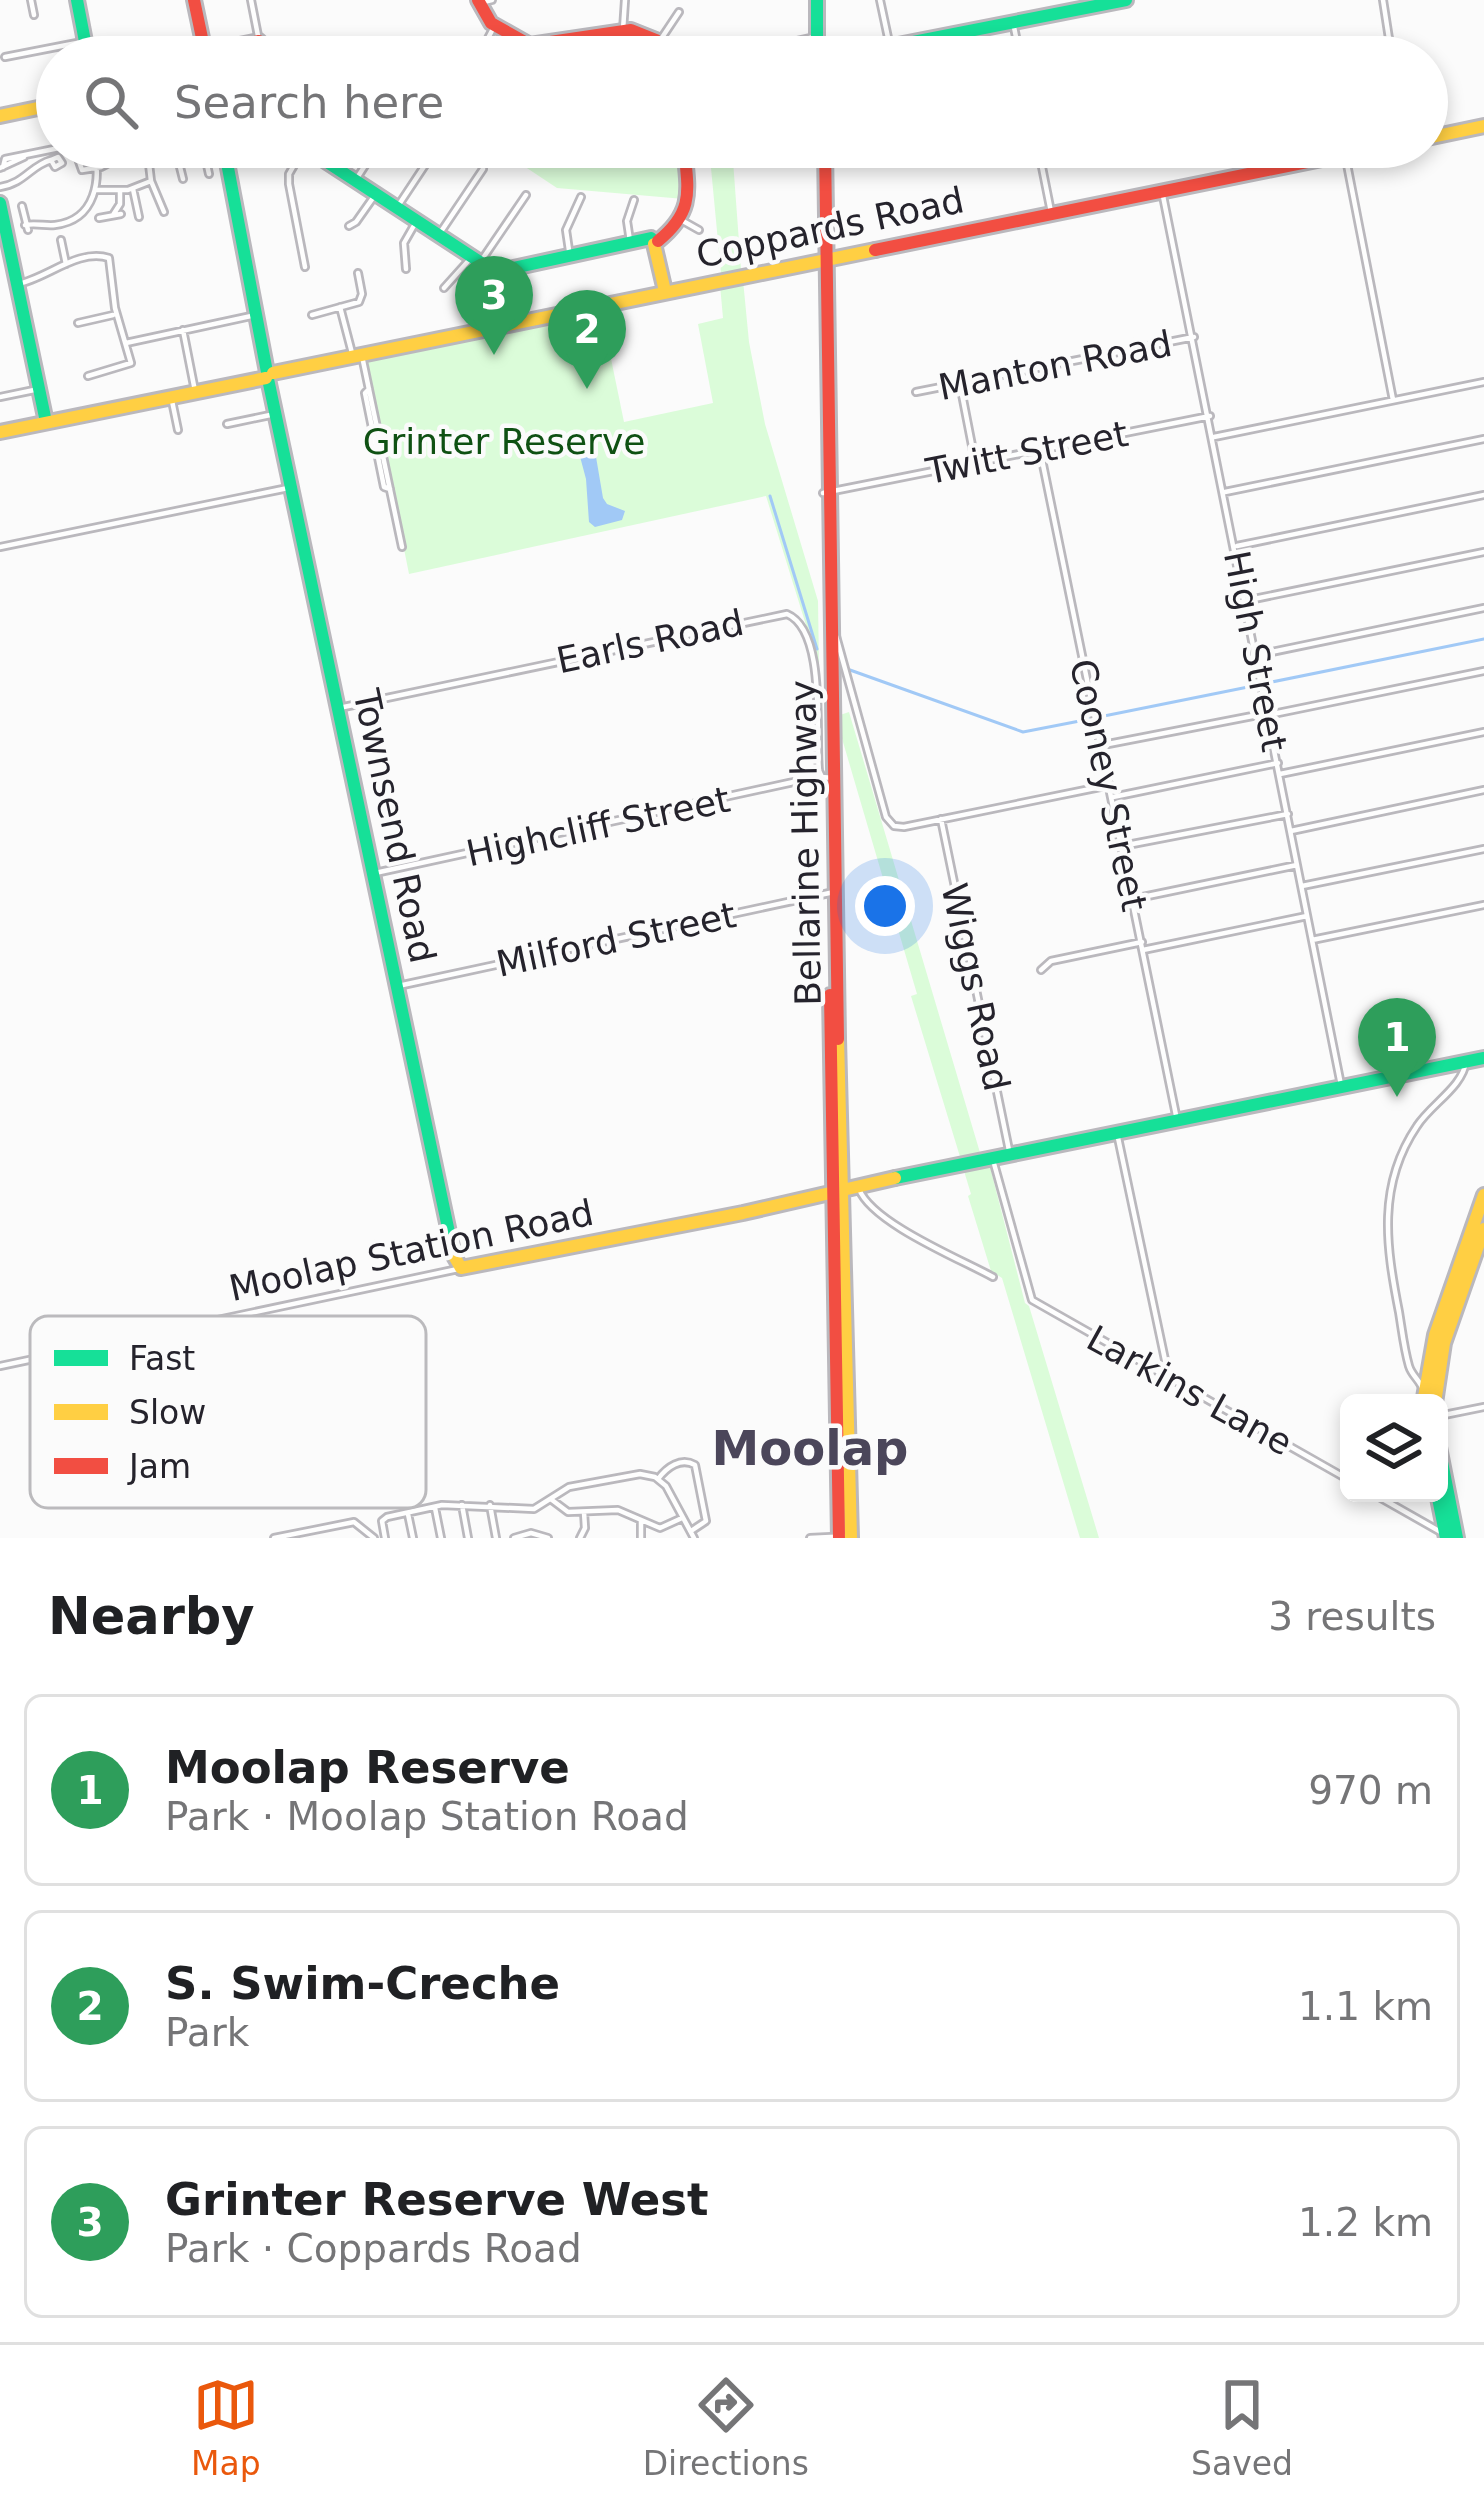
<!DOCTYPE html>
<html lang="en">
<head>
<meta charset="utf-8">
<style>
	:root { --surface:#fff; --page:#f2f2f2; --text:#202124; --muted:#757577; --line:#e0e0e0; --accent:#ea580c }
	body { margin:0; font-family:"DejaVu Sans",sans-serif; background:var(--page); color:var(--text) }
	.controls { position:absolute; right:36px; bottom:36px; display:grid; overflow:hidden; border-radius:18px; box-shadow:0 6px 18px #0003 }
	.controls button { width:108px; height:108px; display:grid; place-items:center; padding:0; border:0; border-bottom:3px solid var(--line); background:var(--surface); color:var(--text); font:60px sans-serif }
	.you { position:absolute; left:885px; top:906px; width:42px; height:42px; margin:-30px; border:9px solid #fff; border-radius:50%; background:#1a73e8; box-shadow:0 0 0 18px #1a73e833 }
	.badge { display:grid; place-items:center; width:78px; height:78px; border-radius:50%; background:var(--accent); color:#fff; font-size:39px; font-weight:700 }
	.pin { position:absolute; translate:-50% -99px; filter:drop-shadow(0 3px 6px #0008) }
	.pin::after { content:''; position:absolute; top:63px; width:42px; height:36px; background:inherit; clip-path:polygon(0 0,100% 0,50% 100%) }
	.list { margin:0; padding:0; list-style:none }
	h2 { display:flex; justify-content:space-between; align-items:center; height:156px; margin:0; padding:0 48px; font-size:51px }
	h2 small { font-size:39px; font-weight:400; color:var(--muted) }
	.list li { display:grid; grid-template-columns:78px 1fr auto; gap:36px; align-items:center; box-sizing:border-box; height:192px; margin:0 24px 24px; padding:0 24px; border:3px solid var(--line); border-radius:18px }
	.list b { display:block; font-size:45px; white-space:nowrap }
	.list p { margin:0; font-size:39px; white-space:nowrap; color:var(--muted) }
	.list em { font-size:39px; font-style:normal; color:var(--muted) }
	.icon { flex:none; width:66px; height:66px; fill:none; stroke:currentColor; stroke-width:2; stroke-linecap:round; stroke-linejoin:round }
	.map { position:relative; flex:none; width:1484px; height:1538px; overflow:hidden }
	.search { position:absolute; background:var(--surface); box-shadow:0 6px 18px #0003; left:36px; right:36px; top:36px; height:132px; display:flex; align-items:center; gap:30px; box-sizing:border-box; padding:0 42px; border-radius:66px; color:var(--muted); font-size:45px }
	.sheet { height:804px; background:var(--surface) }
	nav { display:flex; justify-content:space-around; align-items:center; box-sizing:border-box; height:168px; border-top:3px solid var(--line); background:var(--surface); font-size:33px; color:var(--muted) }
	nav a { display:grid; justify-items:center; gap:6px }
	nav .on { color:var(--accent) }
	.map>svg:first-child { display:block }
	.green { fill:#dbfcd9 }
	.water { fill:#a1c9f6 }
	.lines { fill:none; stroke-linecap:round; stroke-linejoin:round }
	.stream { stroke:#a1c9f6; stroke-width:3 }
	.street-casing { stroke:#bab8bd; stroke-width:10 }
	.fast-casing { stroke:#bab8bd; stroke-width:18 }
	.slow-casing { stroke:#bab8bd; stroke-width:18 }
	.jam-casing { stroke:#bab8bd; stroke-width:18 }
	.street { stroke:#fefefe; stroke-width:4.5 }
	.fast { stroke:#16e098; stroke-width:12 }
	.slow { stroke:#ffcf43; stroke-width:12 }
	.jam { stroke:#f24e42; stroke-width:12 }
	.labels { text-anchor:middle; stroke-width:9; stroke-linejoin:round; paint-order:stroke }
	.street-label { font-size:36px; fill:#25232c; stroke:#fbfbfb }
	.park-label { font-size:36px; fill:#0f5113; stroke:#fbfbfb }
	.district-label { font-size:48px; font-weight:bold; fill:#4b465a; stroke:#fbfbfb }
	.key { fill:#fbfbfb; stroke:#bbbabd; stroke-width:3 }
	.key-label { font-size:33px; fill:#25232c }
</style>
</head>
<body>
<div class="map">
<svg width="1484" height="1538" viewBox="0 0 1484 1538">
	<rect width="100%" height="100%" fill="#fbfbfb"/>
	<path class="green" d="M495 147H531L537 151 551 147H681L684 199 557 188Z
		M709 147H732L741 269 721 273Z
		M743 280 749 342 765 424 818 601 819 667 766 496 409 574 366 358 601 310 624 422 713 403 698 324 723 318 720 285Z
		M849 712 981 1156 961 1160 911 996 917 994 838 725 837 716Z
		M990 1167 1025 1303 1029 1306 1099 1538H1080L1002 1278 991 1271 968 1196 971 1194 964 1171Z"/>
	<path class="water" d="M584 442 595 451 603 498 607 504 625 511 622 520 595 527 589 522 586 479 578 449Z"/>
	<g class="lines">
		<path class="stream" d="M770 496 817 649
			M850 670 1023 732 1090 719
			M1267 683 1484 639
			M1099 717 1258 685"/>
		<defs>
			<path id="street" d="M31 0 34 15
				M251 0 259 41
				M880 0 890 47
				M479 3 492 0
				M1013 22 1020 57
				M623 30 625 0
				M577 38 581 57
				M659 42 679 12
				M5 57 82 42
				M478 57 495 25
				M748 57 753 51 814 37
				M771 57 817 47
				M1339 57 1390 45 1383 0
				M74 147 82 170 101 167 139 147
				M175 147 183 179
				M203 147 209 174
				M1038 147 1051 212
				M304 148 289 174V184L305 267
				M1345 154 1393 400
				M58 157 62 163 55 167 51 160Z
				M3 167 5 159 64 147
				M0 168 24 157
				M151 181 164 212
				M355 181 377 147
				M0 187C25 183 30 166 51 160
				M133 189 139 217
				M96 190H128L151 181 147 147
				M1162 191 1341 1085
				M22 206 28 230
				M396 209 437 147
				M113 215 120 204V190
				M99 218 121 214
				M683 221 699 230
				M25 225C36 223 45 226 55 225 96 220 102 179 93 147
				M349 226 356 222 375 195
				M438 236 483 169
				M61 240 66 264
				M630 241 627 221 634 200
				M570 257 566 230 581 197
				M479 264 526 195
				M406 269 404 243 416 222
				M18 284C47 278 79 248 109 258L115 308 131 363 88 376
				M444 288 471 258
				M340 307 352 353
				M312 315 359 302 362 294 358 273
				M78 323 113 315
				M183 330 195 391
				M126 343 256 315
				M362 356 402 547
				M960 384 975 461
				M369 389 365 393 384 487 390 489
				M916 392 1194 337
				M171 396 178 430
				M0 397 39 389
				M227 424 275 414
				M1214 437 1484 382
				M1040 450 1177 1120
				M1225 492 1484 439
				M823 493 1210 416
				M1237 546 1484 495
				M0 547 288 488
				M1249 600 1484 552
				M836 636 886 817 894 826 904 827 1110 785
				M1257 655 1484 608
				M339 708 787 614C827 631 815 734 819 771L822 777 833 778
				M1268 715 1484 671
				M1103 745 1268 713
				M1280 774 1484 732
				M1113 797 1278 763
				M941 819 1010 1155
				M1291 831 1484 790
				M1122 846 1288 814
				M375 873 821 776
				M1302 886 1484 849
				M1133 899 1297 865
				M1312 940 1484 905
				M1143 950 1307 916
				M1041 970 1051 961 1142 942
				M398 986 834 892
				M1117 1133 1168 1374
				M993 1160 1032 1300 1349 1480
				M859 1189C872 1223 960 1259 993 1277
				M0 1366 458 1269
				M1423 1390C1420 1380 1412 1376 1409 1366 1404 1349 1402 1330 1399 1312 1386 1246 1377 1185 1417 1126 1431 1104 1463 1087 1466 1061
				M1439 1416 1484 1407
				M658 1479C667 1467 681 1457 695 1465L706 1521 691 1531
				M1372 1493 1446 1535
				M552 1500 568 1512 618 1510 660 1528 682 1518
				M462 1505 468 1538
				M490 1505 496 1538
				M435 1508 441 1538
				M408 1514 413 1538
				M274 1538 354 1522 374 1538
				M385 1538 382 1521 387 1517 442 1505 534 1509 569 1487 640 1474 655 1477 666 1486 694 1538
				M514 1538 531 1533 548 1538
				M580 1538 585 1528 584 1512
				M641 1538V1520
				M810 1538 851 1536"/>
			<path id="fast" d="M77 0 88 57
				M817 0V57
				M837 57 1126 0
				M224 147 267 372
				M304 147 489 268 509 269 651 238
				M0 203 46 422
				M268 379 454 1256
				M895 1178 1484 1058
				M1439 1447 1457 1538
				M1437 1493 1446 1538"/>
			<path id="slow" d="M0 116 57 104
				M1427 138 1484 126
				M654 244 665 291
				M273 373 875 250
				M0 432 266 378
				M838 1039 851 1538
				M454 1256 461 1268 743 1213 895 1178
				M1423 1403 1435 1335 1484 1195
				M1435 1403 1444 1343 1484 1229"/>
			<path id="jam" d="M194 0 206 57
				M478 0 491 23 530 45 631 30 656 40 672 57
				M205 52 259 41 263 57
				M825 147 838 1039
				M658 241C695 211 688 190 684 147
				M875 250 1381 147
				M830 995 839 1538"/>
		</defs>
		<use href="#street" class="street-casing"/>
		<use href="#fast" class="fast-casing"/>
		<use href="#slow" class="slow-casing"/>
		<use href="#jam" class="jam-casing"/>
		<use href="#street" class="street"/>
		<use href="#fast" class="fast"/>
		<use href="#slow" class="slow"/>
		<use href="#jam" class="jam"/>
	</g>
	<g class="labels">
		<g class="street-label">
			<text transform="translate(830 227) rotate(-12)" y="13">Coppards Road</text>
			<text transform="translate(1055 365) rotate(-11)" y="13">Manton Road</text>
			<text transform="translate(1027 452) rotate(-11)" y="13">Twitt Street</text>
			<text transform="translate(650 641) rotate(-12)" y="13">Earls Road</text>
			<text transform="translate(1256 651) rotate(79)" y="13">High Street</text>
			<text transform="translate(1109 785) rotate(78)" y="13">Cooney Street</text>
			<text transform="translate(395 826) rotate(78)" y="13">Townsend Road</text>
			<text transform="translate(598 826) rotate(-12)" y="13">Highcliff Street</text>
			<text transform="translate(805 843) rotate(-91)" y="13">Bellarine Highway</text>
			<text transform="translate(616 939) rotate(-12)" y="13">Milford Street</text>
			<text transform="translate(976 987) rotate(78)" y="13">Wiggs Road</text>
			<text transform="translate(411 1250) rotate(-12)" y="13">Moolap Station Road</text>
			<text transform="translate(1190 1390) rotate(29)" y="13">Larkins Lane</text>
		</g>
		<g class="park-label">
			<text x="504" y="454">Grinter Reserve</text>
		</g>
		<g class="district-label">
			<text x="810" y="1465">Moolap</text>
		</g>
	</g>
	<rect x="30" y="1316" width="396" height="192" rx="18" class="key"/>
	<rect x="54" y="1350" width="54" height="16" fill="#16e098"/>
	<rect x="54" y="1404" width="54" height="16" fill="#ffcf43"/>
	<rect x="54" y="1458" width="54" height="16" fill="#f24e42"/>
	<g class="key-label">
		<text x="129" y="1370">Fast</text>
		<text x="129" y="1424">Slow</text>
		<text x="129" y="1478">Jam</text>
	</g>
</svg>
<div class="controls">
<button><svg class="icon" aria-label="layers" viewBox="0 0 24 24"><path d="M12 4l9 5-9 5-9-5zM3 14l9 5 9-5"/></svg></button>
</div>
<div class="you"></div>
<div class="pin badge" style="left:1397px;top:1097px;background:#2e9e5b">1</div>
<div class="pin badge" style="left:587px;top:389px;background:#2e9e5b">2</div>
<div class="pin badge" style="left:494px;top:355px;background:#2e9e5b">3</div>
<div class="search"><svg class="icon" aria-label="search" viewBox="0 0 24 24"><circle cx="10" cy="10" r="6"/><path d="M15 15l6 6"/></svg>Search here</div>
</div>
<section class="sheet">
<h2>Nearby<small>3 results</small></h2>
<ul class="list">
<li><span class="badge" style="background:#2e9e5b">1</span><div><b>Moolap Reserve</b><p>Park · Moolap Station Road</p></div><em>970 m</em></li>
<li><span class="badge" style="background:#2e9e5b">2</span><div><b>S. Swim-Creche</b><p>Park</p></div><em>1.1 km</em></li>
<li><span class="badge" style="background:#2e9e5b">3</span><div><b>Grinter Reserve West</b><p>Park · Coppards Road</p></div><em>1.2 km</em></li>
</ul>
</section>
<nav>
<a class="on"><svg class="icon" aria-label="map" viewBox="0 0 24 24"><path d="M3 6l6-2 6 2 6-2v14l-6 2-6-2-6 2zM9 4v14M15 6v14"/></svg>Map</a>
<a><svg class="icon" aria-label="directions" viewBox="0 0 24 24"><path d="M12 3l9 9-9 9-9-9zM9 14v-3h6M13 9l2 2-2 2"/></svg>Directions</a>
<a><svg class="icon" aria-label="saved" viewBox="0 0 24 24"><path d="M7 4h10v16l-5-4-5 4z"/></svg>Saved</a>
</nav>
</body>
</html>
